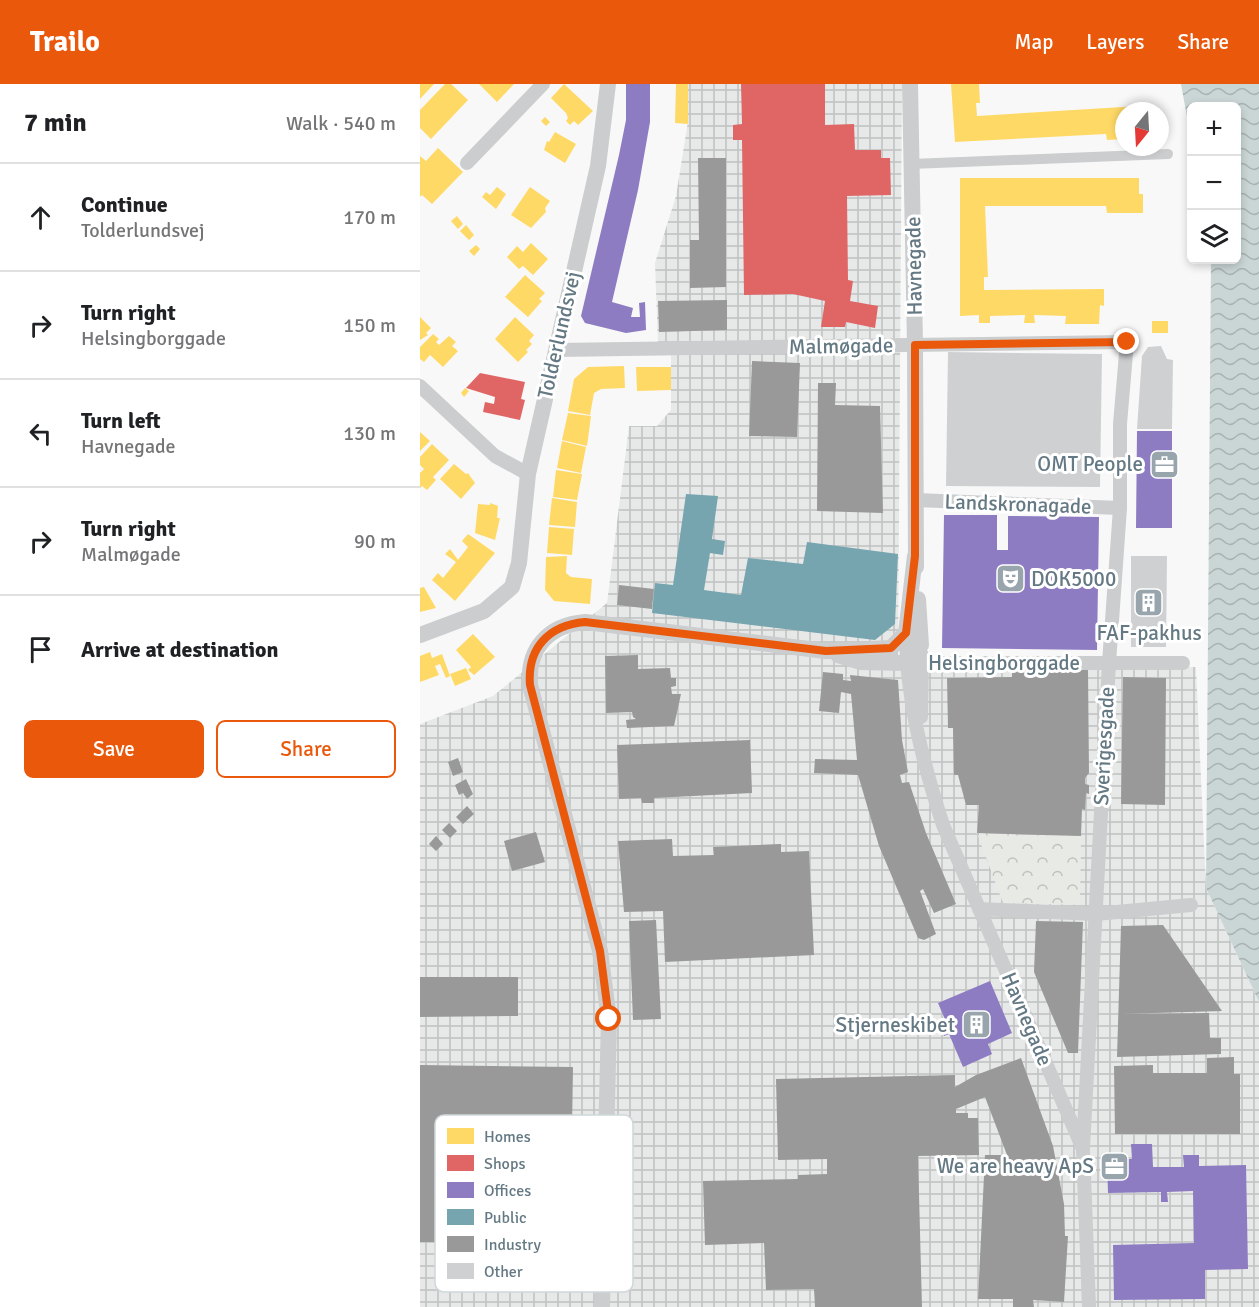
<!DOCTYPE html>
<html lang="en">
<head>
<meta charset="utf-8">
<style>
	:root { --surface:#fff; --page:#f6f6f6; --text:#202124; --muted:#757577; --line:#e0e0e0; --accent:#ea580c }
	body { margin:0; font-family:Signika,sans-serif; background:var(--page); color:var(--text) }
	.controls { position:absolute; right:18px; top:18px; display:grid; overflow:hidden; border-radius:9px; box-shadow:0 3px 9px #0003 }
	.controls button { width:54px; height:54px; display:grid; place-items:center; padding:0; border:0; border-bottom:2px solid var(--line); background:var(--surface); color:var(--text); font:30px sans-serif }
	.compass { position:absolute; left:695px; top:18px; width:54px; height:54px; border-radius:50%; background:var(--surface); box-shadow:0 3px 9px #0003; rotate:198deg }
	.stop { position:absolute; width:18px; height:18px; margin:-14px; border:4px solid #ea580c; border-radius:50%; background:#fff }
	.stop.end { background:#ea580c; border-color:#fff; box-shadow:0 2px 6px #0008 }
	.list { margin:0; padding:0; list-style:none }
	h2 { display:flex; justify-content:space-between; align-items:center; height:78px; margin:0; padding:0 24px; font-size:26px }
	h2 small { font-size:20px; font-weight:400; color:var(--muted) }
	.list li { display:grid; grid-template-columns:39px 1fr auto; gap:18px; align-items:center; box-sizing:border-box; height:108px; padding:0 24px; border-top:2px solid var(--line) }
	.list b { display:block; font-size:22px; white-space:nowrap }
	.list p { margin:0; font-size:20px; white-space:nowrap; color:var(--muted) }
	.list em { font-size:20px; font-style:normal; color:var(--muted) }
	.actions { display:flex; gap:12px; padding:18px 24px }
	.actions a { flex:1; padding:14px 0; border:2px solid var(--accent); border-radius:9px; text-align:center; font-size:21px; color:var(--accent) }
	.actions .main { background:var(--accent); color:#fff }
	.icon { flex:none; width:33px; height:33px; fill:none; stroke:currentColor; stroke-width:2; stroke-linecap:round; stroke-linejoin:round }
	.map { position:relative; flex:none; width:839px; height:1223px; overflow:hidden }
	header { display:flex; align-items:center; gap:36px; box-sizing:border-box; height:84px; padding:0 30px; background:var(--accent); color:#fff }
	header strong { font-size:28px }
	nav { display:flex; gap:33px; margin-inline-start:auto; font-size:21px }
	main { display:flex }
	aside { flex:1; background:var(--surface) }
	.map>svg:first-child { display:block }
	.industrial { fill:url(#industrial-grid) }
	.park { fill:url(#park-crowns) }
	.water { fill:url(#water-waves) }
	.homes { fill:#ffd966 }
	.shops { fill:#e06666 }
	.offices { fill:#8e7cc3 }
	.public { fill:#76a5af }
	.industry { fill:#999 }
	.building { fill:#ced0d2 }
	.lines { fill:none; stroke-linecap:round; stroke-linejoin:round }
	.pedestrian { stroke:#cbcdce; stroke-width:10 }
	.minor { stroke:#cbcdce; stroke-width:14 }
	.tertiary { stroke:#cbcdce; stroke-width:16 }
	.route { stroke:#ea580c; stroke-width:8 }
	.labels { text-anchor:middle; stroke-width:6; stroke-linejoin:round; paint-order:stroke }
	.street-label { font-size:21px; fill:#647983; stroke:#fff }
	.poi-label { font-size:21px; fill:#647983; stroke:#fff; text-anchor:end }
	.key { fill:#fff; stroke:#d0d7da; stroke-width:1.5 }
	.key-label { font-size:16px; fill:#647983 }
</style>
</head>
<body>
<header>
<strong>Trailo</strong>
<nav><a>Map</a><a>Layers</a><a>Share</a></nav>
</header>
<main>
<aside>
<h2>7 min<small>Walk · 540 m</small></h2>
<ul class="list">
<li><svg class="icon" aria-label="ahead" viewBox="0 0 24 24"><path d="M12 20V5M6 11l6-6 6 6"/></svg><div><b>Continue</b><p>Tolderlundsvej</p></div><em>170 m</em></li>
<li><svg class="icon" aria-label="right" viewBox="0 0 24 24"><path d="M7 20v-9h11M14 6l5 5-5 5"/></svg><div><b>Turn right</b><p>Helsingborggade</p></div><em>150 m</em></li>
<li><svg class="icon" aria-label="left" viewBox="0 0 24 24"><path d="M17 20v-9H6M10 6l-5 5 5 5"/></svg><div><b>Turn left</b><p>Havnegade</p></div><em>130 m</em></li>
<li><svg class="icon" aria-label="right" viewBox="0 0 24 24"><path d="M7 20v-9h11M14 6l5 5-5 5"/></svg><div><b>Turn right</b><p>Malmøgade</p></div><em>90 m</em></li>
<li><svg class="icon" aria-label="arrive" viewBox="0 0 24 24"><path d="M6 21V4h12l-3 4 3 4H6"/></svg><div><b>Arrive at destination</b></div></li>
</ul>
<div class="actions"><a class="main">Save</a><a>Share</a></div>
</aside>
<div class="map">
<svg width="839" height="1223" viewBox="0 0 839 1223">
	<defs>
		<pattern id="industrial-grid" width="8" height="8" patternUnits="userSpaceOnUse" patternTransform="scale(1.5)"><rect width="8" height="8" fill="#e7e9e9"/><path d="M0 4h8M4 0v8" fill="none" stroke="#bfc2c2"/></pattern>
		<pattern id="park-crowns" width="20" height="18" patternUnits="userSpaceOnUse" patternTransform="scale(1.5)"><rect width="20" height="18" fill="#e8eae5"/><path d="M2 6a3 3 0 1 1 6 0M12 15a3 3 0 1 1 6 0" fill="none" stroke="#c0c2bf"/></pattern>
		<pattern id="water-waves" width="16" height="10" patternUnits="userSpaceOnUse" patternTransform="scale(1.5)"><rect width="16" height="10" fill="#cad5d6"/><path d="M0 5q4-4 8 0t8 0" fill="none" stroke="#a8b2b3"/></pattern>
	</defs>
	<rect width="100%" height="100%" fill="#f8f8f8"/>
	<path class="industrial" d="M268 0H482L478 583H776L786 804 839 918V1223H0V640L73 612 187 519 209 342H237L251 326V261H238L235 179 256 112 268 37Z"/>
	<path class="park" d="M557 749 661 752 660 821 583 819Z"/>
	<path class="water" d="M761 0H839V918L786 804 791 176H816V22H772L771 55Z"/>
	<path class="homes" d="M0 0H14L0 15Z
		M25 0H31L48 16 11 55 0 44V26Z
		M59 0H94L77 18Z
		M144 0 173 27 158 41 154 37 150 41 146 37 148 34 146 29 131 14Z
		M256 0H268V40L255 39Z
		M531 0H559L560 19H556L557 32 719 22V27H704V55L687 56 686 50 535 58Z
		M125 33 130 38 126 42 121 37Z
		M135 48 156 60 145 79 124 66 127 57 129 58Z
		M18 64 43 88 12 120 2 111 0 113V72L6 77Z
		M540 94H719V110H723V129H687L686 122H565L568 193H564V206L684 205V222L680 221 679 240H645L646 232 614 231 615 239H604L605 231 570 232V239H559V231L540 232Z
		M77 103 86 110 76 125 62 113 66 108 70 111Z
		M110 103 130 117 125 124 126 128 111 144 91 131Z
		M37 132 43 140 38 145 31 137Z
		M46 141 54 151 49 156 40 147Z
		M111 159 128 175 113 191 103 182 99 185 87 173 97 162 103 168Z
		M56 161 60 165 54 172 49 167Z
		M105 191 125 209 119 215 122 217 108 233 85 213Z
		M0 233 11 244 6 249 8 251 0 256Z
		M95 233 114 251 109 257 112 260 106 266 108 268 98 278 75 255Z
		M732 237H748V249H732Z
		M13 250 19 255 16 258 19 261 29 252 36 258 32 262 38 267 23 283 10 271 4 278 0 275V263Z
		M204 282 205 304 181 305 174 309 170 331 148 327 154 295 168 283Z
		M216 283H251V306L217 307Z
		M45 304 49 307 44 313 41 309Z
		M148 329 171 332 167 362 142 356Z
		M0 348 10 357 0 367Z
		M142 357 166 363 161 389 137 384Z
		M12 360 29 376 13 393 16 396 7 406 2 402 0 404V389L4 385 0 381V373Z
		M34 380 46 390 48 389 55 399 41 415 20 395Z
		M136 386 162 390 157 416 133 413Z
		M132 414 157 418 155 443 129 441Z
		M70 419 78 422 77 434H80L75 456 55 449 58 420 70 421Z
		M129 443 154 445 152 471 127 469Z
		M48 450 75 469 35 517 12 496 18 489 23 494 36 478 25 470 30 465 38 476 48 463 42 457Z
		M147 472 146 489 151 493 172 495 170 520 134 517 125 506 126 473Z
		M4 503 16 524 0 528V504Z
		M53 550 75 573 54 591 48 586 51 583 36 566Z
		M10 568 12 574 22 570 30 592 26 594 20 580 15 582 19 591 0 598V572Z
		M46 584 51 595 35 602 30 590Z"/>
	<path class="shops" d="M321 0H405V41L434 40 435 66H461V74H470L471 111 427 112 428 196 433 197 430 217 458 222 455 244 426 238 425 243H401L405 217 373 210 324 211 322 56H313V41L322 40Z
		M60 289 105 298 101 315 105 316 100 336 63 328 65 318 74 320 75 313 46 304Z"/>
	<path class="offices" d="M206 0H230V38L218 106 192 218 213 224 211 233H220L219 219 225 218 226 246 206 249 165 239 161 232 199 71 206 36Z
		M717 347H752V444H716Z
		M524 431H577V466H588V432L679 433 677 566 522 564Z
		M570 897 592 949 568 960 572 970 543 983 529 950 524 952 520 943 527 940 518 919Z
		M711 1060H732L733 1083H764L763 1071H779V1082L826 1081 828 1185 785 1186V1215L694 1216 693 1161 774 1159 773 1107 747 1108 748 1118H741V1108L688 1109 687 1075H712Z"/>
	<path class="public" d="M266 410 298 412 292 455 305 457 303 471 290 469 284 506 321 511 328 474 383 480 387 458 478 470 475 540 455 556 232 529 235 499 253 501Z"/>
	<path class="industry" d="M278 74H306V203L270 204V156H279Z
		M307 216V246L239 248 238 217Z
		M332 277 380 279 377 353 329 352Z
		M398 299H416L415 321 460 322 463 429 397 427Z
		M199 501 234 505 232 525 197 521Z
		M218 571V585L250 584 251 594H256V602L251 603 252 610H261L254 642 207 644 206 636 216 635 213 633 212 628 186 629 185 572Z
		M592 585H668L669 689 665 694V700L669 701V710L666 709 665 726 662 725 661 752 557 749 559 721H546L538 691H534L533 644H528L527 594 592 593Z
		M403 588 423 590V596L431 597 430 591 478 596 482 656 488 688 480 691 482 699 489 698 506 749 536 820 514 829 503 805 500 807 516 850 504 856 498 854 459 762 438 691 394 689 395 675 437 676 431 610 421 608 419 629 399 627Z
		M703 593 746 594 745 721 701 720Z
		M330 656 332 709 234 714V719H222L221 714 199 715 197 661Z
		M38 674 43 688 33 692 28 678Z
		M46 695 53 710 47 715 43 709 39 711 35 701Z
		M47 722 54 730 43 740 36 733Z
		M29 739 37 747 30 754 22 746Z
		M116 748 125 778 92 787 84 757Z
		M16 752 23 760 16 767 9 760Z
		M252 755 253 772 294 771 293 763 361 760V768L389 767 394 871 245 878 243 827 204 828 198 757Z
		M236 836 241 935 213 936 209 837Z
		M616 837 663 838 658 969H648L614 888Z
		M743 841 802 927 701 930 789 929 790 954H801V970L697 973 701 842Z
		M0 893H98V932L0 933Z
		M814 973V990H820V1050H695L694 982 733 981V989H787V974Z
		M601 974 633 1062 644 1120 645 1152H648L644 1218 613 1216 614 1223H593V1215H558L565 1071H587L565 1013 536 1025V1029H548V1034H558L559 1071 498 1072 502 1223H395L394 1205 346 1206 344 1159 285 1161 283 1097 378 1095V1091L407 1090V1075L358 1076 356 995 535 991V1003L556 991Z
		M0 981 153 983 152 1045 54 1044 53 1158H0Z"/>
	<path class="building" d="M741 262 747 275 753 276 752 345H717L722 272 728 263Z
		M528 268 682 270 680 403 526 402Z
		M711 472H747L746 563H711Z"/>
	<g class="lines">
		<path class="pedestrian" d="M491 80 748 70"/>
		<path class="minor" d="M47 79 123 0
			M136 266 707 258 700 340V424L689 579 663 1065
			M0 302 75 372 108 390
			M495 416 700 424
			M486 549C486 614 503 679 523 741L663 1065 669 1223
			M486 579H763
			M501 633 502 571
			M559 825 676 830 771 821"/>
		<path class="tertiary" d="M490 0 495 261 496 483
			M0 551 64 527 92 503 99 479 108 390 178 82 188 0
			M418 571 441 578 486 579 501 561 498 515
			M182 1223 189 935 180 867 110 601C107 564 129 541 165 538L406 567 471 564 486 549 495 472"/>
	</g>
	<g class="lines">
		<path class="route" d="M189 935 180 867 110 601C107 564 129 541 165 538L406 567 471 564 486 549 495 472V261L707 258"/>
	</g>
	<defs>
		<symbol id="office-square" viewBox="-11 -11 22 22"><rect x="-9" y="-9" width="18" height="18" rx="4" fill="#98a5ac" stroke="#fff"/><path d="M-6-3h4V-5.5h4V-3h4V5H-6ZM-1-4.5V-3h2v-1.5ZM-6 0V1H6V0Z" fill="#fff"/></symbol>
		<symbol id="theatre-square" viewBox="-11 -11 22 22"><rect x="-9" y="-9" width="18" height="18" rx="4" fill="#98a5ac" stroke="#fff"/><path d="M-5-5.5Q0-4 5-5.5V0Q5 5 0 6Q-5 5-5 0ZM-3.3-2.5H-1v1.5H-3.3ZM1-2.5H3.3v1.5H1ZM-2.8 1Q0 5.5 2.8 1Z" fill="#fff"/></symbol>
		<symbol id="building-square" viewBox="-11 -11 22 22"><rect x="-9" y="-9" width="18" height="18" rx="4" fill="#98a5ac" stroke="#fff"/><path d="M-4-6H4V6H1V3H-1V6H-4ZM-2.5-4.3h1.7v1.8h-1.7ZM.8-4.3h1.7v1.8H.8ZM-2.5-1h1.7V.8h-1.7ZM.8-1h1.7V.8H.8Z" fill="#fff"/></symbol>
	</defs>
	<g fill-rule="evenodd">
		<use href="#office-square" x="728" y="364" width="33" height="33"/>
		<use href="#theatre-square" x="574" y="478" width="33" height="33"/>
		<use href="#building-square" x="712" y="502" width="33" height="33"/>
		<use href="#building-square" x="540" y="924" width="33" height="33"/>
		<use href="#office-square" x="678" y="1066" width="33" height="33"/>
	</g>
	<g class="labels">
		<g class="street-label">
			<text transform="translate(494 182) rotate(-91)" y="7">Havnegade</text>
			<text transform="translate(139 251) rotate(-77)" y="7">Tolderlundsvej</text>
			<text transform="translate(421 262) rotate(-1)" y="7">Malmøgade</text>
			<text transform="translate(598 420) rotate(2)" y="7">Landskronagade</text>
			<text x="584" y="586">Helsingborggade</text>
			<text transform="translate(684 662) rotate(-87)" y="7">Sverigesgade</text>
			<text transform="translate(607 935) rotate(67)" y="7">Havnegade</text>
		</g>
		<g class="poi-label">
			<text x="723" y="387">OMT People</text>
			<text x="611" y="502" text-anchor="start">DOK5000</text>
			<text x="729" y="556" text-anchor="middle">FAF-pakhus</text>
			<text x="535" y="948">Stjerneskibet</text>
			<text x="674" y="1089">We are heavy ApS</text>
		</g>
	</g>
	<rect x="15" y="1031" width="198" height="177" rx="9" class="key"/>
	<rect x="27" y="1044" width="27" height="16" fill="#ffd966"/>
	<rect x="27" y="1071" width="27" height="16" fill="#e06666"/>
	<rect x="27" y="1098" width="27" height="16" fill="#8e7cc3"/>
	<rect x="27" y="1125" width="27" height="16" fill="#76a5af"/>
	<rect x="27" y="1152" width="27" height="16" fill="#999"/>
	<rect x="27" y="1179" width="27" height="16" fill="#ced0d2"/>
	<g class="key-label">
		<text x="64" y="1058">Homes</text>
		<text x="64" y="1085">Shops</text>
		<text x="64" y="1112">Offices</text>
		<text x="64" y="1139">Public</text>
		<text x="64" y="1166">Industry</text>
		<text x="64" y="1193">Other</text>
	</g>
</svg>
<div class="controls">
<button>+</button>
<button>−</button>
<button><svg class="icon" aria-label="layers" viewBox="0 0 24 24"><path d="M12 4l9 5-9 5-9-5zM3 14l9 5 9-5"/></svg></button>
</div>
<svg class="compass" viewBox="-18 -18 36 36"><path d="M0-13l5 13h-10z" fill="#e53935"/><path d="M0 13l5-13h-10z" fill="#757577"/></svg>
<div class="stop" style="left:189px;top:935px"></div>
<div class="stop end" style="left:707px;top:258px"></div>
</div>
</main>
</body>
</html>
